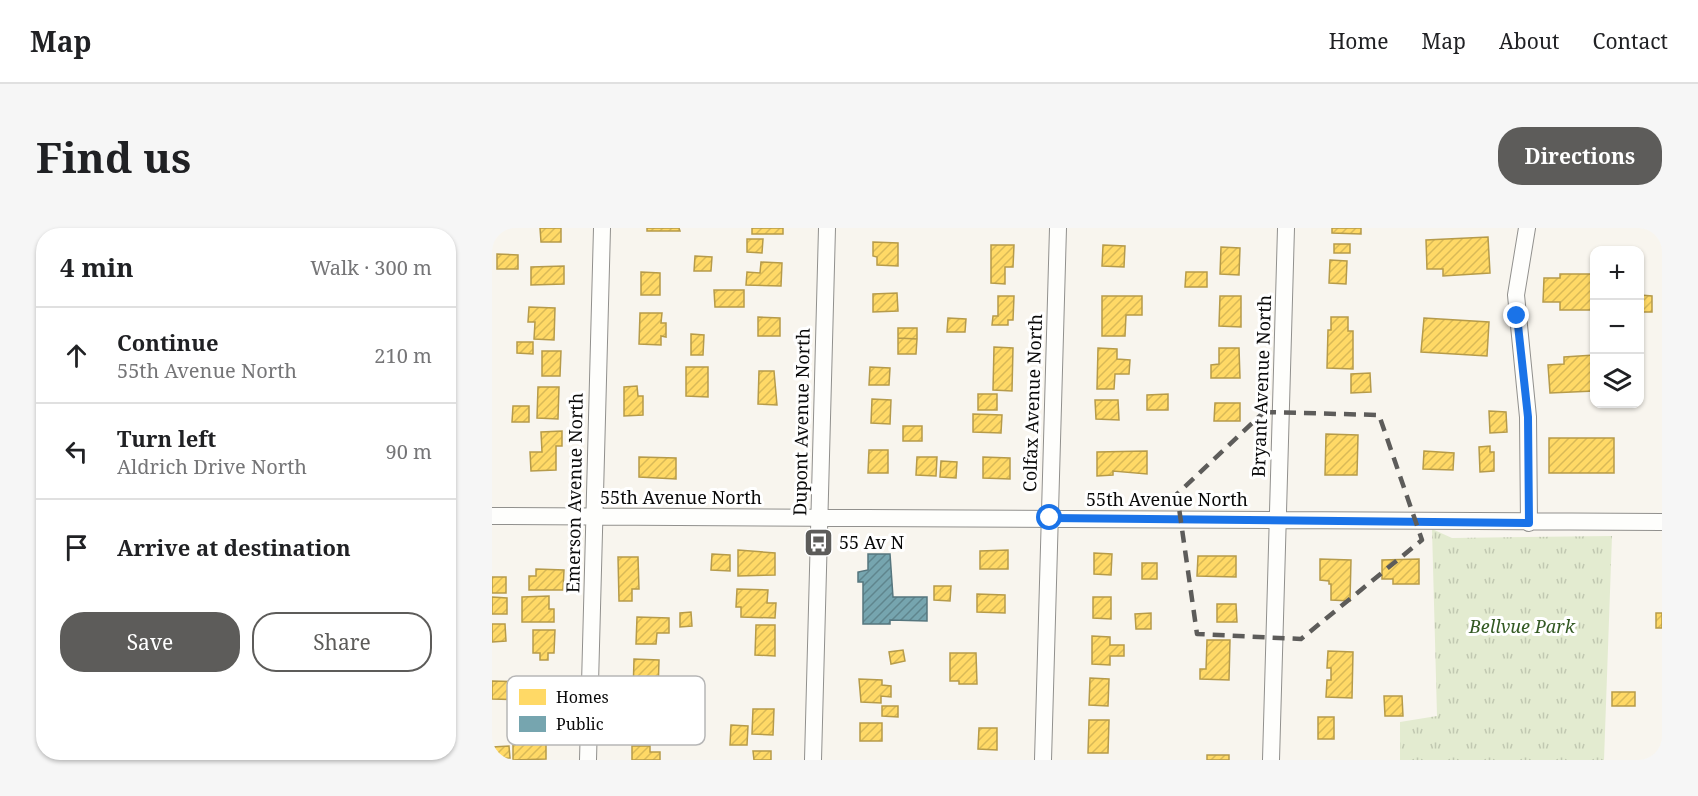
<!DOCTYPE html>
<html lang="en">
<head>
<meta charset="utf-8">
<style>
	:root { --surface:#fff; --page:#f6f6f6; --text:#202124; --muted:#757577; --line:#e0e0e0; --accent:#5d5c5a }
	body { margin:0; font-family:"Noto Serif",serif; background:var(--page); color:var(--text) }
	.controls { position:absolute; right:18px; top:18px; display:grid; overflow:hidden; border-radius:12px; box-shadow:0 2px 4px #0004 }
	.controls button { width:54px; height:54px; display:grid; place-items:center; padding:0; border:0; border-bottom:2px solid var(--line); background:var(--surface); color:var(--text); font:30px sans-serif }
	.stop { position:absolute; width:18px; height:18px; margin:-14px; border:4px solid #1a73e8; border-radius:50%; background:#fff }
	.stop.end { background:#1a73e8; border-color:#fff; box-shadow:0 2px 6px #0008 }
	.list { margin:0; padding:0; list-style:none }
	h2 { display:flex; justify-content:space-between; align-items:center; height:78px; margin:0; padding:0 24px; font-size:26px }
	h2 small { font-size:20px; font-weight:400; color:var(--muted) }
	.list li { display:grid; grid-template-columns:39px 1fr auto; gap:18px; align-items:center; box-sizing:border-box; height:96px; padding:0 24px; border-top:2px solid var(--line) }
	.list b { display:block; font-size:22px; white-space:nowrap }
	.list p { margin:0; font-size:20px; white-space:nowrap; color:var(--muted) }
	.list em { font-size:20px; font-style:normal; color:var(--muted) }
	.actions { display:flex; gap:12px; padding:18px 24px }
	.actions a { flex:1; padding:14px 0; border:2px solid var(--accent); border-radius:24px; text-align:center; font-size:21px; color:var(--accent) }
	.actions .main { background:var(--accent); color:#fff }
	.icon { flex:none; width:33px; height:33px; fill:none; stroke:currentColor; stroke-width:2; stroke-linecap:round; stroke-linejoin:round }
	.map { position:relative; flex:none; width:1170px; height:532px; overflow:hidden; border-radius:24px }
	header { display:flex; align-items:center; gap:36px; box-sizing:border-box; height:84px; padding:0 30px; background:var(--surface); border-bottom:2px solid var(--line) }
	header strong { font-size:28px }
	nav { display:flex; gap:33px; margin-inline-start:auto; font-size:21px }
	.intro { display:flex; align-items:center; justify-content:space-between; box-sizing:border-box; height:144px; padding:0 36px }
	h1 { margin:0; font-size:42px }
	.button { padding:15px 27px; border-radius:24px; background:var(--accent); color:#fff; font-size:21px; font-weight:700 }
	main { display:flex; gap:36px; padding:0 36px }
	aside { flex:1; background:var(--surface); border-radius:24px; box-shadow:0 2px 4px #0004 }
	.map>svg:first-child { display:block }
	.park { fill:url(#park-tufts) }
	.homes { fill:url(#homes-hatch); stroke:#b69b4a; stroke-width:1.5 }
	.public { fill:url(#public-hatch); stroke:#56767e; stroke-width:1.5 }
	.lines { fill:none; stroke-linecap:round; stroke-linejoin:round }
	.minor-casing { stroke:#91908d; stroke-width:18 }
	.minor { stroke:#fefefc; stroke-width:16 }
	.route { stroke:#1a73e8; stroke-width:8 }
	.marked { fill:none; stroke:#5d5c5a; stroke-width:4.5; stroke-dasharray:12 8; stroke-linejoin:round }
	.labels { text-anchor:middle; stroke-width:6; stroke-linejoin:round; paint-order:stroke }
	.street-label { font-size:18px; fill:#0a0a0a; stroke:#fff }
	.poi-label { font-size:18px; fill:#0a0a0a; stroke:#fff; text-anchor:start }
	.park-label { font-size:18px; font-style:italic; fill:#335923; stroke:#fff }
	.key { fill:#fff; stroke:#b6b6b6; stroke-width:1.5 }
	.key-label { font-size:16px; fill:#0a0a0a }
</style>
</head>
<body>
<header>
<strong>Map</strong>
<nav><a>Home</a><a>Map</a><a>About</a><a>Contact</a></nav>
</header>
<div class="intro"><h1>Find us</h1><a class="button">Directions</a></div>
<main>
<aside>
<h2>4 min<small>Walk · 300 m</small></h2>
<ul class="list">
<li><svg class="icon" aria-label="ahead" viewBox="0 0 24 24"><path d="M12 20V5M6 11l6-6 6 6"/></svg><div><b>Continue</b><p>55th Avenue North</p></div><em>210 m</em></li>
<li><svg class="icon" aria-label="left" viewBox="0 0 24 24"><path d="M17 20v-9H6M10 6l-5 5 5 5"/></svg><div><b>Turn left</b><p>Aldrich Drive North</p></div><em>90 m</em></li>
<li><svg class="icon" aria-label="arrive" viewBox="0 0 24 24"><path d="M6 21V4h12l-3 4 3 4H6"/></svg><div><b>Arrive at destination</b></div></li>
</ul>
<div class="actions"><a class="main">Save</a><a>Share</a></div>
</aside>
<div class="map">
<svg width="1170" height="532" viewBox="0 0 1170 532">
	<defs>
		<pattern id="park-tufts" width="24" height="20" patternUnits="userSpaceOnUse" patternTransform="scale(1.5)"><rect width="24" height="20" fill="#e3ebd0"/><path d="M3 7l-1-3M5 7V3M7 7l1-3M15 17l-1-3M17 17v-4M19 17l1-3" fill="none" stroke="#c1c8b1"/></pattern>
		<pattern id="homes-hatch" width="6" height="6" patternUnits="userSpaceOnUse" patternTransform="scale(1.5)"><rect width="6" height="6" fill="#ffd966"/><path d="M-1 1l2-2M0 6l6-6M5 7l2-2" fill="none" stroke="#d9b957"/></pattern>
		<pattern id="public-hatch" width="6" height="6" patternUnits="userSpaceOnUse" patternTransform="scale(1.5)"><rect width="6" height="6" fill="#76a5af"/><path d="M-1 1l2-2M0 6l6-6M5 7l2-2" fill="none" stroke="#5f858d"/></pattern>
	</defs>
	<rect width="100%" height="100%" fill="#f8f5ee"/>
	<path class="park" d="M940 301 960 310 1120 308 1112 532H908V494L945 488Z"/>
	<path class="homes" d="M48 0H69V14H49Z
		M155 0H187L188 3H155Z
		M260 0H291V6H260Z
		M840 0H869V6L840 5Z
		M996 9 998 45 951 48V41H935L934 12Z
		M255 11H271L270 25 255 24Z
		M381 14 406 15V38L385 37V29L381 28Z
		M842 16H858V25H842Z
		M499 17H522L521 39H513V56L499 55Z
		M611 17 633 18 632 39 610 38Z
		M729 19 748 20 747 47 728 46Z
		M5 26 26 27V41H5Z
		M203 28 220 29 219 43H202Z
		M838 32 855 33 854 56 837 55Z
		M269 34 290 35 289 58 254 57 255 44 268 45Z
		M72 38V56L39 57V39Z
		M149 44 168 45V67H149Z
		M694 44H715V59H693Z
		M1068 46H1102V82H1068V74H1051L1052 50H1068Z
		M222 62H252V79H223Z
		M405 65 406 83 381 84V66Z
		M1148 67 1160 68V84H1148Z
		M506 68H522L521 92H516V97H500L501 88H506Z
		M610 68H650V87H634L633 108H610Z
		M728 68H749V99L727 98Z
		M37 79 63 80 62 112 42 111 43 94H36Z
		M148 85H170L169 95H174V109L169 108V117L147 116Z
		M266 89 288 90V108H266Z
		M839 89H856V103H861V141L835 140 836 102H839Z
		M456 90 474 91 473 104H455Z
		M932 90 997 94 995 128 929 124Z
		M406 100H425V111L406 110Z
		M199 106 212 107 211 127H199Z
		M406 110 425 111 424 126H406Z
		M25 114H41V126L25 125Z
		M502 119 521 120 520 163 501 162Z
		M606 120 625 121V131L638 132 637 146H623L622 161H605Z
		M727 120H747L748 150H719V137L727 136Z
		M50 123H69L68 148H50Z
		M1102 127V163L1058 165 1056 137 1072 136V129Z
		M194 139H216V169L194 168Z
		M378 139 398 140 397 157H377Z
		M267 143H282L285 177 266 176Z
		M878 145 879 164 859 165V146Z
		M145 158 146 168H151V187L132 188V159Z
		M46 159H67L66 191 45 190Z
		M486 166H505V182H486Z
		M676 166V182H655V167Z
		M380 171 399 172 398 196 379 195Z
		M603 172H626L627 192 604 191Z
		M723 175H748V193H722Z
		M21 178H37V194H20Z
		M997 183 1014 184 1015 204 998 205Z
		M481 186 510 187 509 205 481 204Z
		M411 198H430V213H411Z
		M70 203V218H64V242L39 243 38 224H50L49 204Z
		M834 206 866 207 865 247H833Z
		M1057 210H1122V245H1057Z
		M998 218V224H1002V243L988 244 987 219Z
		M377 222H396V245H376Z
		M655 223V246L621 243V247L605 248V224Z
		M932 223 962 225 961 242 931 241Z
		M147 229 184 230V251L147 249Z
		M425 229H445L444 248 424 247Z
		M491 229 518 230V251L491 250Z
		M449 233 465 234 464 250 448 249Z
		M246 322 283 325V347L246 348Z
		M516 322V341H488V323Z
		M602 325 620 326 619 347 602 346Z
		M220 326 238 327V343L219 342Z
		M706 328H744V349L705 348Z
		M126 329H146L147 361H140V373H127Z
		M828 331 859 332 858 373 839 372V356H837V353L828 352Z
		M927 331V356H901V351H890V332Z
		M650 335H665V351H650Z
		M44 341 72 342 71 362H37V348H44Z
		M0 349H14V365H0Z
		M442 358H459L458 373 442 372Z
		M245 361 276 362 275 375H284L283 390 249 389V379H244Z
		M485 366 513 367V385L485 384Z
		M57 368V381H62V394H30V369Z
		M0 369 15 370V386H0Z
		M601 369H619V391L601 390Z
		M725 376H744L745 394H725Z
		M199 384 200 398 188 399V385Z
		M659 385V401H644L643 386Z
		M1164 385H1170V400H1164Z
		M145 389 177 390V405H165L164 416H144Z
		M0 396H13L14 413 0 414Z
		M264 397H283V428L263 427Z
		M41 402H63L62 425H56V432H48V425H41Z
		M600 408 618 409V417H632V428H618V437L600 436Z
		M715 412H738L737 452 708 451V441H714Z
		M411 422 413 433 399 436 397 424Z
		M836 423 861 424 860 470 834 469 835 452H839V440H835Z
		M458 425H484L485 456H467V453H458Z
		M142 431 167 432 166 466H141Z
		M598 450 617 451 616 478 597 477Z
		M367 451 390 452V457L399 458V469L389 468V475L369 474Z
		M0 453 30 454 29 472 0 471Z
		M1120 464H1143V478H1120Z
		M892 468H910L911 488H893Z
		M390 478H406V489L390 488Z
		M261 481H282L281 507 260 506Z
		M826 489H842V511H826Z
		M597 492H617L616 525H596Z
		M368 495H390V513H368Z
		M239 497 256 498 255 517H238Z
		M487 500H505V522L486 521Z
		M21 508H54V531L21 532Z
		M17 518 18 530 1 531V519Z
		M140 518H158V524H168V532H140Z
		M261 523H279V532H262Z
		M715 527H737V532H715Z"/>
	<path class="public" d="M376 326H398L401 369H435V393L398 392V396H371V354H366V344L376 342Z"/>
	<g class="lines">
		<defs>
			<path id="minor" d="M1035 0 1024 67 1036 189 1037 295
				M0 288 1170 294
				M96 532 110 0
				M321 532 335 0
				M551 532 566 0
				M779 532 794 0"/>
		</defs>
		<use href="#minor" class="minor-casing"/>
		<use href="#minor" class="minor"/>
	</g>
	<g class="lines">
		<path class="route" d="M558 290 1037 295 1036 189 1025 88"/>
	</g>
	<path class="marked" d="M772 184 887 187 930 312 809 411 705 406 685 266Z"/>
	<defs>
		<symbol id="bus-square" viewBox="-11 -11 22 22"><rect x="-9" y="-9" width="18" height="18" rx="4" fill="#5d5c5a" stroke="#fff"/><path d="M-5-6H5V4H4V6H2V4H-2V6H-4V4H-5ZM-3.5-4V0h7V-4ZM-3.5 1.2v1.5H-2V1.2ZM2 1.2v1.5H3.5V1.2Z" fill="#fff"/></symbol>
	</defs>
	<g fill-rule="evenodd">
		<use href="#bus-square" x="310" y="298" width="33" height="33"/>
	</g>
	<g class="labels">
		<g class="street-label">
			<text transform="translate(770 158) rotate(-88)" y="6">Bryant Avenue North</text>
			<text transform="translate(541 175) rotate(-88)" y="6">Colfax Avenue North</text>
			<text transform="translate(310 194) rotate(-89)" y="6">Dupont Avenue North</text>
			<text transform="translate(83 265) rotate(-89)" y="6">Emerson Avenue North</text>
			<text x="189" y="276">55th Avenue North</text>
			<text x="675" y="278">55th Avenue North</text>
		</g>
		<g class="poi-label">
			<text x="347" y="321">55 Av N</text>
		</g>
		<g class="park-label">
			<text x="1030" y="405">Bellvue Park</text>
		</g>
	</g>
	<rect x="15" y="448" width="198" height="69" rx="9" class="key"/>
	<rect x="27" y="461" width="27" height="16" fill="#ffd966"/>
	<rect x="27" y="488" width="27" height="16" fill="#76a5af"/>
	<g class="key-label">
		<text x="64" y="475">Homes</text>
		<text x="64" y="502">Public</text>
	</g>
</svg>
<div class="controls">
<button>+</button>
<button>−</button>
<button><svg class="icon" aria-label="layers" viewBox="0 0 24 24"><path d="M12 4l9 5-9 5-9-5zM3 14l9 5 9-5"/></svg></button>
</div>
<div class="stop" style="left:558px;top:290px"></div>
<div class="stop end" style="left:1025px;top:88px"></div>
</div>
</main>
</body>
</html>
